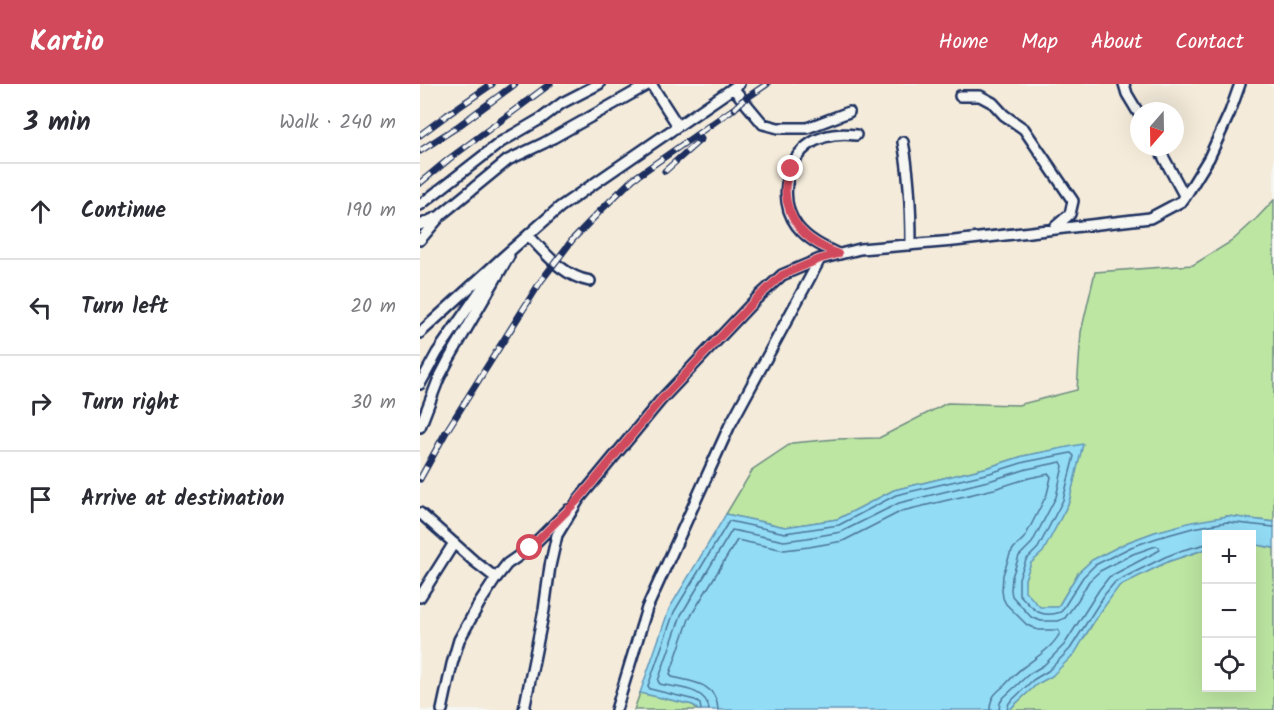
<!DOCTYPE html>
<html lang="en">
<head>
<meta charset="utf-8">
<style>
	:root { --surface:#fff; --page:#f7f7f7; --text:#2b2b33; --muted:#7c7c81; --line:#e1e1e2; --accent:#d1495b }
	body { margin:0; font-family:Kalam,sans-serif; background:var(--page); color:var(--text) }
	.controls { position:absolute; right:18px; bottom:18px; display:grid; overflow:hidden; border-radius:0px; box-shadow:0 6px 24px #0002 }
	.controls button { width:54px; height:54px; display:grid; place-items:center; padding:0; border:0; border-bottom:2px solid var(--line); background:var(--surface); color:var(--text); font:30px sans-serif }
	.compass { position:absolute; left:710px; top:18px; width:54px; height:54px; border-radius:50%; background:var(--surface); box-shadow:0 6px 24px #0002; rotate:200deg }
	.stop { position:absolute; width:18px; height:18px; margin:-14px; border:4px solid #d1495b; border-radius:50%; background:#fff }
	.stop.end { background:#d1495b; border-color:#fff; box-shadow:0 2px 6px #0008 }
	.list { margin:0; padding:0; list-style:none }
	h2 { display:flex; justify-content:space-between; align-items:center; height:78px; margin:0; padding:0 24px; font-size:26px }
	h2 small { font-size:20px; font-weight:400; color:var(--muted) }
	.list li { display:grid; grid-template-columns:39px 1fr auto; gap:18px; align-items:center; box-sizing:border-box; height:96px; padding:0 24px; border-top:2px solid var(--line) }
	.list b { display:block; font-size:22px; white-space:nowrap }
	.list em { font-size:20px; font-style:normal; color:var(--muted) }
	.icon { flex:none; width:33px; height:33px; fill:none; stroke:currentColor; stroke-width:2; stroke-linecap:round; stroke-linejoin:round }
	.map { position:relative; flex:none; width:854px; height:626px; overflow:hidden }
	header { display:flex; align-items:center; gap:36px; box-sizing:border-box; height:84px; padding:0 30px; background:var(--accent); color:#fff }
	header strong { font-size:28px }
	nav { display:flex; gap:33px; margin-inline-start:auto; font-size:21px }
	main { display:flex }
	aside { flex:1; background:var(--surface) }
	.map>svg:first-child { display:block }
	.built { fill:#f4ebda; fill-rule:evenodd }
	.green { fill:#bde6a2; stroke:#6c8a80; stroke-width:1.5 }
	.water { fill:#93dcf5; stroke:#6397b9; stroke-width:1.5 }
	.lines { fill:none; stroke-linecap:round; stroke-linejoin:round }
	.shore { stroke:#4b749a; stroke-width:1.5 }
	.service-casing { stroke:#1b2f5e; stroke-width:14 }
	.service { stroke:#f6f6f2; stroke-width:9 }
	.rail-casing { stroke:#1b2f5e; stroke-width:7 }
	.rail { stroke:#f6f6f2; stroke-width:4.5; stroke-dasharray:14; stroke-linecap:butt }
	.route { stroke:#d1495b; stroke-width:8 }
</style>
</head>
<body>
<header>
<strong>Kartio</strong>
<nav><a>Home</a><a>Map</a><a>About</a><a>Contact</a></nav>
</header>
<main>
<aside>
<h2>3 min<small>Walk · 240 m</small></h2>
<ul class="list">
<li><svg class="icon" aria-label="ahead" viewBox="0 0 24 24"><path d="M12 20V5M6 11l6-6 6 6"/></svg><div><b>Continue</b></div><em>190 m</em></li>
<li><svg class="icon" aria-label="left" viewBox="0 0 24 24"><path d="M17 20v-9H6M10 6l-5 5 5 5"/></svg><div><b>Turn left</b></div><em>20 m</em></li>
<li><svg class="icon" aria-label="right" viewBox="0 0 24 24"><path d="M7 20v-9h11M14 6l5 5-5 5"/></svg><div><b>Turn right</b></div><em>30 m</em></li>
<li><svg class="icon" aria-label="arrive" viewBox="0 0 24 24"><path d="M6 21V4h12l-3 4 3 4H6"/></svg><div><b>Arrive at destination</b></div></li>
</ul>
</aside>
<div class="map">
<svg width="854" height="626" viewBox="0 0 854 626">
	<rect width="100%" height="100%" fill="#f6f6f2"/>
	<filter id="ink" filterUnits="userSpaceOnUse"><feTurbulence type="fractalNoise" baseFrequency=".0167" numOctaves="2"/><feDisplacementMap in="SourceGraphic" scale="12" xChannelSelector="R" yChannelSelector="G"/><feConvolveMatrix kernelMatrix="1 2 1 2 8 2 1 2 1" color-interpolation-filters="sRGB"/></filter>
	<g filter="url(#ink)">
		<path class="built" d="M0 0H849L854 5V116L836 135 812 157 773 181 675 188 661 248 657 306 598 321 527 319 459 354 416 355 249 525 214 626H0ZM719 27H755V63H719Z"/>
		<path class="green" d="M854 116V438L807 432 735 448 708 458 672 476 658 489 638 523 620 524 604 507 605 495 611 478 623 467 649 418 662 361 603 372 569 383 474 406 418 435 365 443 306 430 333 385 372 359 416 355 459 354 527 319 598 321 657 306 661 248 675 188 773 181 812 157 836 135Z
			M832 460 854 464V626H589L617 600 632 592 665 552 690 513 699 502 747 478 786 465V604H832Z
			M220 609 273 621 278 626H214Z"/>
		<path class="water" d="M663 360 649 418 623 468 611 479 605 495V507L620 523H638L658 489 672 476 708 458 735 448 772 438 808 432 854 438V464L832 460V450H786V465L747 478 699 502 674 537 655 569 632 592 617 600 589 626H278L273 621 220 609 249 525 306 430 365 443 418 435 474 406 569 383 603 372Z"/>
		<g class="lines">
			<path class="shore" d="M281 626 280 620 275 616 230 605 228 602 254 528 309 437 365 449 419 441 476 411 570 389 605 378 651 369 654 372 643 416 618 464 606 476 599 494V510C613 525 619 535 641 528L663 493 675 481 711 463 737 454 773 444 807 438 854 443
				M289 626C288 604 257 604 240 600L238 597 261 531 312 446 364 457 387 454 421 448 479 419 572 396 607 385 641 378 643 382 636 413 612 459 599 472 592 493 591 506 592 512 611 533 621 537H638L645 534 658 516 669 497 680 487 713 470 736 462 739 463 740 466 689 493 679 506 644 561 624 581 609 590 583 614 580 619 579 626
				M298 626C297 599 273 598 252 593L250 590 269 535 317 456 364 466 389 463 423 457 482 427 574 405 609 394 629 390 631 393 627 410 605 453 594 464 590 470 583 491 582 506 583 514 586 520 607 541 618 546H638L640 549C632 564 618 572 605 582 597 587 591 595 584 602 575 609 570 614 570 626
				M587 626 589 619 613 596 628 587 650 565 685 510 695 498 745 473 763 466 786 460"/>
			<defs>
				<path id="service" d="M231 0 258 42
					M704 0 707 10 719 30
					M313 4 343 40 358 44H387L429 28
					M540 12H560L573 19 584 31 604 45 653 117 650 130 635 143
					M483 58C490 92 491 126 491 161
					M738 63 765 113
					M0 121 81 58 122 34 142 19 179 0
					M0 141 17 133
					M108 151C126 170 143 192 170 197
					M0 156 22 130 88 76 124 59 229 0
					M418 170C403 163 388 156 377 142 359 118 365 80 387 62 402 50 419 49 436 51
					M0 249 82 174 140 123 319 0
					M0 300 17 269 73 188
					M0 343 19 294 29 275 89 172
					M0 429 54 477 76 494
					M0 513 34 459
					M22 626 32 580 39 556 59 520 76 494 87 480 110 464 148 426
					M104 626 124 526 130 482 137 451 159 415 240 317 336 215 362 191 400 175
					M196 626 227 524 309 343 400 175 440 165 534 157 730 134 762 117 765 113 789 74 810 28 820 0"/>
			</defs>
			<use href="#service" class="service-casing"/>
			<use href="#service" class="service"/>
			<defs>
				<path id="rail" d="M314 25 322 17 347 0
					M0 51 27 31 72 0
					M0 67 37 43 95 0
					M245 87 281 55
					M0 99 29 75 130 0
					M0 395 26 348 121 197 153 155 182 125 213 95 319 21"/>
			</defs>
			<use href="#rail" class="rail-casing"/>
			<use href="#rail" class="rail"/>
		</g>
	</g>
	<g class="lines" filter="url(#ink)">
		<path class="route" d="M110 464 159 415 240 317 336 215 362 191 400 175 418 170C392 159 374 147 367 118 366 112 365 105 366 99 367 94 370 90 371 85"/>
	</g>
</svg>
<div class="controls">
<button>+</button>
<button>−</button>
<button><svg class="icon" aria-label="locate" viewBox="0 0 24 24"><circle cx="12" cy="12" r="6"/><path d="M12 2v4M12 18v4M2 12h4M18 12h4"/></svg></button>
</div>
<svg class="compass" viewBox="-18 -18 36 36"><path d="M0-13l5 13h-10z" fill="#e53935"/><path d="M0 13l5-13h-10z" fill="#7c7c81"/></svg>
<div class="stop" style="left:110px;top:464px"></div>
<div class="stop end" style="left:371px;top:85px"></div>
</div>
</main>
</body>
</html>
